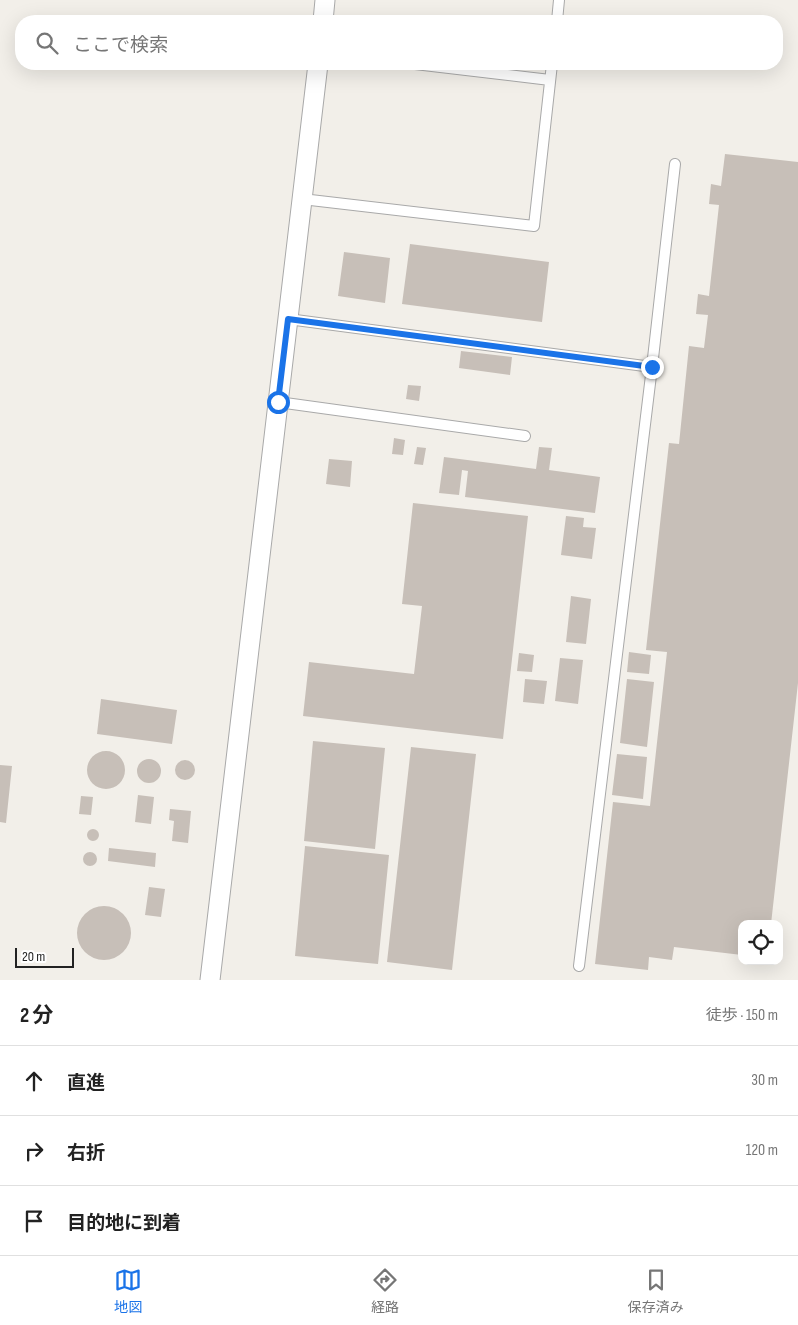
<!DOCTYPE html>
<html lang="ja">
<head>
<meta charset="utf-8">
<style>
	:root { --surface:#fff; --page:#f6f6f6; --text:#222; --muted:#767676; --line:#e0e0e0; --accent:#1a73e8 }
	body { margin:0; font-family:"Sofia Sans Condensed","Noto Sans JP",sans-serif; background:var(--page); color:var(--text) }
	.controls { position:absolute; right:15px; bottom:15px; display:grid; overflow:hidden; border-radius:10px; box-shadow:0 5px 20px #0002 }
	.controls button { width:45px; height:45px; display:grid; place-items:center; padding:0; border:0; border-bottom:1px solid var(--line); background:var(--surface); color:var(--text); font:25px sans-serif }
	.scale { position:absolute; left:15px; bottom:12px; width:59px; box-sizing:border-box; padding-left:5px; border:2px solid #222; border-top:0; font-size:14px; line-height:18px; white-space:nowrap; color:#222; -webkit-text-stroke:4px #fff; paint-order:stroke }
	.stop { position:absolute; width:15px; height:15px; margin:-11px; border:4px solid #1a73e8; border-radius:50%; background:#fff }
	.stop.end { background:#1a73e8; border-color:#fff; box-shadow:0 1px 5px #0008 }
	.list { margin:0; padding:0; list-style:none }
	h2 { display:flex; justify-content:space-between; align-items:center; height:65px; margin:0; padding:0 20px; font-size:21px }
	h2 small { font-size:16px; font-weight:400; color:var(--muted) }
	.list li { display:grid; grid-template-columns:32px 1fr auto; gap:15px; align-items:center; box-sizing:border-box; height:70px; padding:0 20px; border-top:1px solid var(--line) }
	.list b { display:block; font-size:19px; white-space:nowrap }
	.list em { font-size:16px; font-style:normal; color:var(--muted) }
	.icon { flex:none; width:28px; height:28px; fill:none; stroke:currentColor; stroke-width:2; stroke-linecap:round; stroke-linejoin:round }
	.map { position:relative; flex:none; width:798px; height:980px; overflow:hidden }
	.search { position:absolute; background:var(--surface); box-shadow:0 5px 20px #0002; left:15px; right:15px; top:15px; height:55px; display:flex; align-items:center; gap:12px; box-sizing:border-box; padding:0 18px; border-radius:20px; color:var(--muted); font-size:19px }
	.sheet { height:275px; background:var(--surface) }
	nav { display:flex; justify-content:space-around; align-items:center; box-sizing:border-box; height:70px; border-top:1px solid var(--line); background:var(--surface); font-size:14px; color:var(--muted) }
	nav a { display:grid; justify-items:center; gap:2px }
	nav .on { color:var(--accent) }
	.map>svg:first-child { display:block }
	.building { fill:#c7bfb8 }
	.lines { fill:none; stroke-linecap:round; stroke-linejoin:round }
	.service-casing { stroke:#a9a9a9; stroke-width:12 }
	.minor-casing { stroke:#a9a9a9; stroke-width:21 }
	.service { stroke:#fff; stroke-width:10 }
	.minor { stroke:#fff; stroke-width:19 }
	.route { stroke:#1a73e8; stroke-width:6 }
</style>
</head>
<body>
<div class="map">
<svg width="798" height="980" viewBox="0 0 798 980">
	<rect width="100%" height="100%" fill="#f2efe9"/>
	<path class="building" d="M725 154 798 162V683L771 924H742V955L674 947 672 960 649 957 648 970 595 964 613 802 650 806 667 652 646 650 669 443 679 444 689 346 704 348 708 315 696 314 698 294 709 296 719 205 709 204 711 184 721 186Z
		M410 244 549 262 542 322 402 304Z
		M344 252 390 258 385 303 338 296Z
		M461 351 512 357 510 375 459 368Z
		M408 385 421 386 419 401 406 399Z
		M394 438 405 440 403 455 392 454Z
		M417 447 426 448 423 465 414 464Z
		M539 447 552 448 549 470 600 477 595 513 465 497 468 471 462 470 459 495 439 493 444 457 536 469Z
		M329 459 352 461 350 487 326 484Z
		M413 503 528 516 503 739 303 716 309 662 414 674 422 606 402 604Z
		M566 516 584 518 583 527 596 528 592 559 561 555Z
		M571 596 591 599 586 644 566 642Z
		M629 652 651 655 649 674 627 672Z
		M519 653 534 655 532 672 517 671Z
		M560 658 583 660 578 704 555 701Z
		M525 679 547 681 544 704 523 702Z
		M627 679 654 682 647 747 620 743Z
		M101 699 177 710 172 744 97 734Z
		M313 741 385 748 375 849 304 841Z
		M411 747 476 754 452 970 387 962Z
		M87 770a19 19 0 1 1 38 0a19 19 0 1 1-38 0Z
		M617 754 647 757 643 799 612 795Z
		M137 771a12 12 0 1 1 24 0a12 12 0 1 1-24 0Z
		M175 770a10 10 0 1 1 20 0a10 10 0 1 1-20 0Z
		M0 765 12 766 6 823 0 822Z
		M138 795 154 797 151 824 135 822Z
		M81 796 93 797 91 815 79 814Z
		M170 809 191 811 188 843 172 841 174 821 169 820Z
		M87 835a6 6 0 1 1 12 0a6 6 0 1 1-12 0Z
		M305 846 389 855 378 964 295 956Z
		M109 848 156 853 155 867 108 861Z
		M83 859a7 7 0 1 1 14 0a7 7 0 1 1-14 0Z
		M149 887 165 889 161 917 145 915Z
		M77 933a27 27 0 1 1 54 0a27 27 0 1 1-54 0Z"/>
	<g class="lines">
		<defs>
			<path id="service" d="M557 21 559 0
				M415 64 550 80
				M302 199 534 226 552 64
				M288 319 652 367 675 164
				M278 402 525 436
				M579 966 652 367"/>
			<path id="minor" d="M323 21 325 0
				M210 980 318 64"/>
		</defs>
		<use href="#service" class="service-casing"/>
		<use href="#minor" class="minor-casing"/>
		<use href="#service" class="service"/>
		<use href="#minor" class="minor"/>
	</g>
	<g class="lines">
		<path class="route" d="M278 402 288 319 652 367"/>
	</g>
</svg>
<div class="controls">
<button><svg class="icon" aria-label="locate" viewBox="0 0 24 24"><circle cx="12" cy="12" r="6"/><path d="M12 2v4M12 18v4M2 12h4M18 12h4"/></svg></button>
</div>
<div class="scale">20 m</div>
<div class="stop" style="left:278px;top:402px"></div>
<div class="stop end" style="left:652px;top:367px"></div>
<div class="search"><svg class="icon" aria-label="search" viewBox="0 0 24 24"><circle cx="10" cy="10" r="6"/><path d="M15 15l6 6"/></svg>ここで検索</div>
</div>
<section class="sheet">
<h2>2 分<small>徒歩 · 150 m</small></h2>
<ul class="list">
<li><svg class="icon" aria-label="ahead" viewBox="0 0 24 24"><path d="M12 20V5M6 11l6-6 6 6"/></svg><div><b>直進</b></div><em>30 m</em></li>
<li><svg class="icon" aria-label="right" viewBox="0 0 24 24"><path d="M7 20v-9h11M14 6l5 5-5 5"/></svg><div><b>右折</b></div><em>120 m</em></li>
<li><svg class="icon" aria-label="arrive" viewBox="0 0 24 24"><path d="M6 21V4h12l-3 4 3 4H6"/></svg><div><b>目的地に到着</b></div></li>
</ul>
</section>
<nav>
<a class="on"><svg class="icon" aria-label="map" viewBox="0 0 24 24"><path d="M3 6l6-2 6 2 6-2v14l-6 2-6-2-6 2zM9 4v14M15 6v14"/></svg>地図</a>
<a><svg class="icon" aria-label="directions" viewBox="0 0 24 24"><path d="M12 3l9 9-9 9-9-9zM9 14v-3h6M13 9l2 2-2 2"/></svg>経路</a>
<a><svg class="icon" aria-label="saved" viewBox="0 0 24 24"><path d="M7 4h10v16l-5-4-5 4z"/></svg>保存済み</a>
</nav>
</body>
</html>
